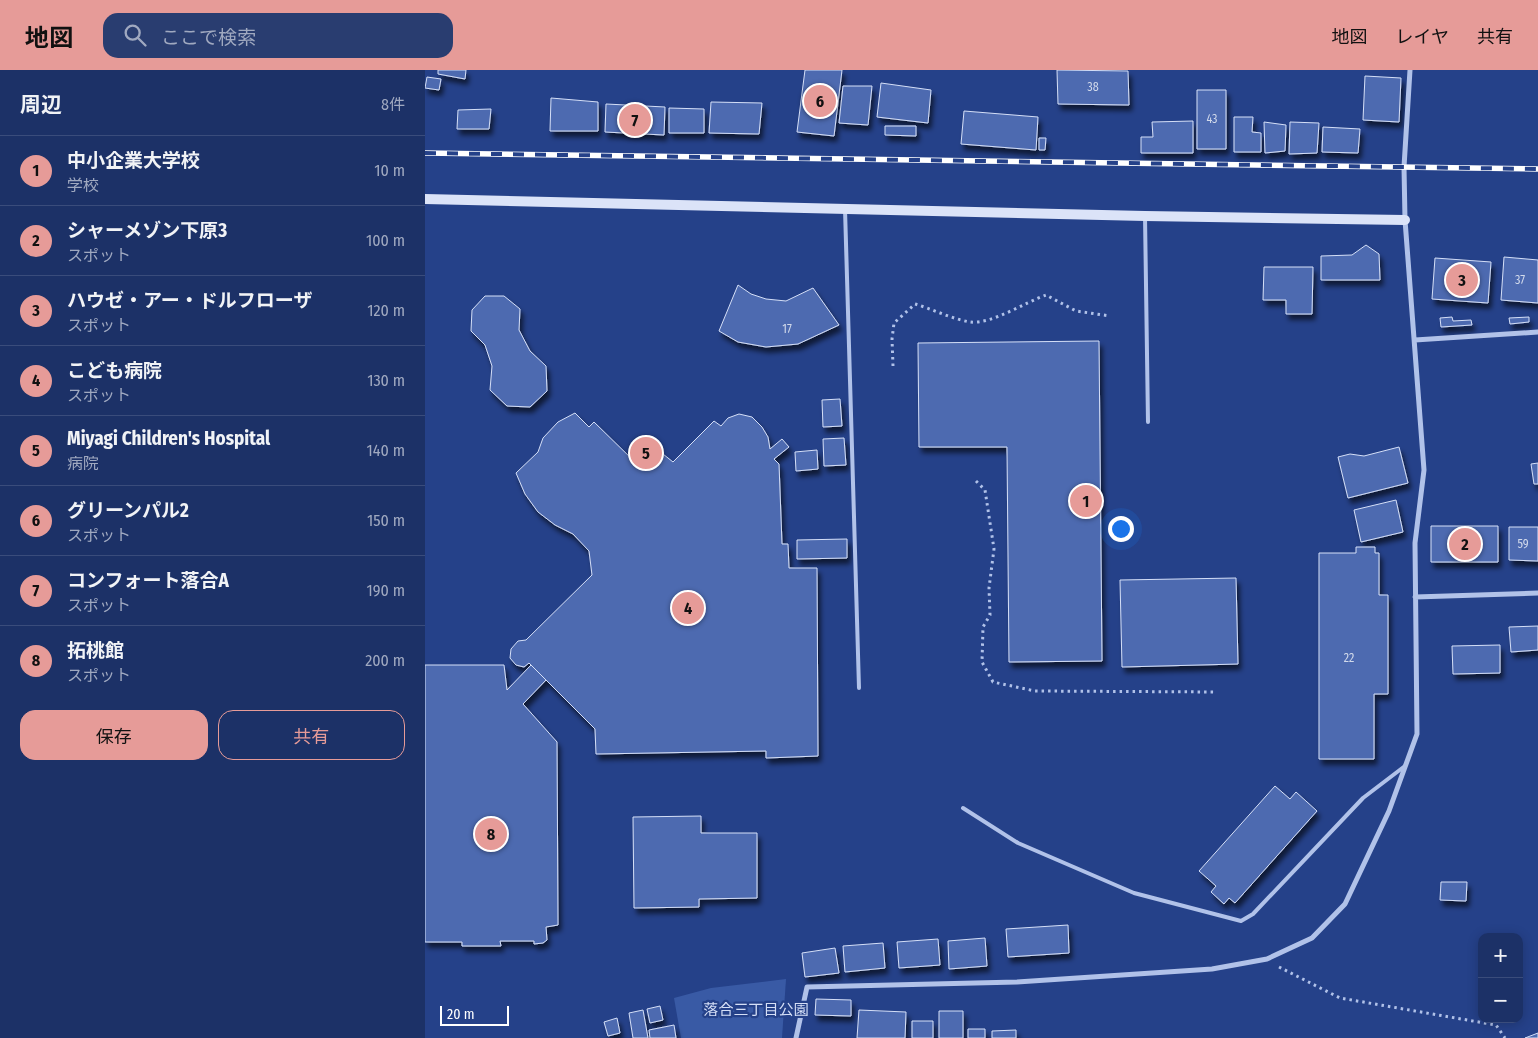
<!DOCTYPE html>
<html lang="ja">
<head>
<meta charset="utf-8">
<style>
	:root { --surface:#1c3167; --page:#293d70; --text:#f1f3f6; --muted:#a0a9c0; --line:#3a4c7b; --accent:#e69b98 }
	body { margin:0; font-family:"Fira Sans Condensed","Noto Sans JP",sans-serif; background:var(--page); color:var(--text) }
	.controls { position:absolute; right:15px; bottom:15px; display:grid; overflow:hidden; border-radius:10px; box-shadow:0 2px 12px #0003 }
	.controls button { width:45px; height:45px; display:grid; place-items:center; padding:0; border:0; border-bottom:1px solid var(--line); background:var(--surface); color:var(--text); font:25px sans-serif }
	.scale { position:absolute; left:15px; bottom:12px; width:69px; box-sizing:border-box; padding-left:5px; border:2px solid #fff; border-top:0; font-size:14px; line-height:18px; white-space:nowrap; color:#fff; -webkit-text-stroke:4px #254189; paint-order:stroke }
	.you { position:absolute; left:695px; top:458px; width:18px; height:18px; margin:-12px; border:4px solid #fff; border-radius:50%; background:#1a73e8; box-shadow:0 0 0 8px #1a73e833 }
	.badge { display:grid; place-items:center; width:32px; height:32px; border-radius:50%; background:var(--accent); color:#111; font-size:16px; font-weight:700 }
	.pin { position:absolute; translate:-50% -50%; border:2px solid #fff; box-shadow:0 1px 5px #0006 }
	.list { margin:0; padding:0; list-style:none }
	h2 { display:flex; justify-content:space-between; align-items:center; height:65px; margin:0; padding:0 20px; font-size:21px }
	h2 small { font-size:16px; font-weight:400; color:var(--muted) }
	.list li { display:grid; grid-template-columns:32px 1fr auto; gap:15px; align-items:center; box-sizing:border-box; height:70px; padding:0 20px; border-top:1px solid var(--line) }
	.list b { display:block; font-size:19px; white-space:nowrap }
	.list p { margin:0; font-size:16px; white-space:nowrap; color:var(--muted) }
	.list em { font-size:16px; font-style:normal; color:var(--muted) }
	.actions { display:flex; gap:10px; padding:15px 20px }
	.actions a { flex:1; padding:11px 0; border:1px solid var(--accent); border-radius:15px; text-align:center; font-size:18px; color:var(--accent) }
	.actions .main { background:var(--accent); color:#111 }
	.icon { flex:none; width:28px; height:28px; fill:none; stroke:currentColor; stroke-width:2; stroke-linecap:round; stroke-linejoin:round }
	.map { position:relative; flex:none; width:1113px; height:968px; overflow:hidden }
	header { display:flex; align-items:center; gap:30px; box-sizing:border-box; height:70px; padding:0 25px; background:var(--accent); color:#111 }
	header strong { font-size:24px }
	nav { display:flex; gap:28px; margin-inline-start:auto; font-size:18px }
	.search { width:350px; height:45px; background:var(--page); display:flex; align-items:center; gap:12px; box-sizing:border-box; padding:0 18px; border-radius:15px; color:var(--muted); font-size:19px }
	main { display:flex }
	aside { flex:1; background:var(--surface) }
	.map>svg:first-child { display:block }
	.green { fill:#395aa5 }
	.building { fill:#4d6ab0; stroke:#d5dff7; filter:url(#shadow) }
	.lines { fill:none; stroke-linecap:round; stroke-linejoin:round }
	.path { stroke:#b1c2e9; stroke-width:3; stroke-dasharray:2.5 4; stroke-linecap:butt }
	.lane { stroke:#b1c2e9; stroke-width:4 }
	.street { stroke:#b1c2e9; stroke-width:5 }
	.secondary { stroke:#dbe3f8; stroke-width:10 }
	.rail-casing { stroke:#fff; stroke-width:5.5 }
	.rail { stroke:#254189; stroke-width:4; stroke-dasharray:11; stroke-linecap:butt }
	.labels { text-anchor:middle; stroke-width:4.5; stroke-linejoin:round; paint-order:stroke }
	.number-label { font-size:12px; fill:#d2daeb }
	.park-label { font-size:15px; fill:#d5dff7; stroke:#254189 }
</style>
</head>
<body>
<header>
<strong>地図</strong>
<div class="search"><svg class="icon" aria-label="search" viewBox="0 0 24 24"><circle cx="10" cy="10" r="6"/><path d="M15 15l6 6"/></svg>ここで検索</div>
<nav><a>地図</a><a>レイヤ</a><a>共有</a></nav>
</header>
<main>
<aside>
<h2>周辺<small>8件</small></h2>
<ul class="list">
<li><span class="badge">1</span><div><b>中小企業大学校</b><p>学校</p></div><em>10 m</em></li>
<li><span class="badge">2</span><div><b>シャーメゾン下原3</b><p>スポット</p></div><em>100 m</em></li>
<li><span class="badge">3</span><div><b>ハウゼ・アー・ドルフローザ</b><p>スポット</p></div><em>120 m</em></li>
<li><span class="badge">4</span><div><b>こども病院</b><p>スポット</p></div><em>130 m</em></li>
<li><span class="badge">5</span><div><b>Miyagi Children's Hospital</b><p>病院</p></div><em>140 m</em></li>
<li><span class="badge">6</span><div><b>グリーンパル2</b><p>スポット</p></div><em>150 m</em></li>
<li><span class="badge">7</span><div><b>コンフォート落合A</b><p>スポット</p></div><em>190 m</em></li>
<li><span class="badge">8</span><div><b>拓桃館</b><p>スポット</p></div><em>200 m</em></li>
</ul>
<div class="actions"><a class="main">保存</a><a>共有</a></div>
</aside>
<div class="map">
<svg width="1113" height="968" viewBox="0 0 1113 968">
	<defs>
		<filter id="shadow"><feDropShadow dx="3" dy="5.5" stdDeviation="2.5" flood-color="#0009"/></filter>
	</defs>
	<rect width="100%" height="100%" fill="#254189"/>
	<path class="green" d="M361 909 357 968H256L249 928 286 918Z"/>
	<path class="building" d="M13 0H41L40 9 13 4Z
		M380 0H417L409 66 372 62Z
		M632 0 703 1 704 35 633 34Z
		M940 6 976 8 974 52 938 50Z
		M2 7 16 9 14 20 0 18Z
		M456 13 506 20 503 53 452 47Z
		M418 16H447L443 55 414 53Z
		M772 20H801V79H772Z
		M126 28 173 32V61H125Z
		M286 32 337 33 334 64 284 63Z
		M181 34 240 37 239 65 180 62Z
		M244 38 279 39V63H244Z
		M66 39 64 59H32L33 40Z
		M539 41 613 47 611 80 536 74Z
		M809 47H828L827 62 836 63V82H809Z
		M768 51V83H716V67H728L727 52Z
		M839 52 861 55 860 81 840 83Z
		M865 52 894 53 892 83 864 84Z
		M460 56H491V66L460 65Z
		M898 57 935 59 933 83 897 82Z
		M614 68H621L620 80H614Z
		M941 175 954 184 955 210H896V186L927 185Z
		M1079 187 1113 190V233L1076 230Z
		M1010 188 1066 192 1063 233 1007 229Z
		M839 197H888L887 244H861V230H838Z
		M313 215 326 224 341 229 361 231 388 218 414 255 373 274 341 277 313 272 294 261Z
		M60 226H79L95 239 94 260 105 281 121 296 122 321 105 337 82 336 65 320 67 296 60 275 46 261 47 240Z
		M1027 247 1028 251 1046 250 1047 255 1016 257 1015 248Z
		M1104 247V252L1085 254 1084 248Z
		M674 271 677 591 584 592 582 377H494L493 273Z
		M415 329 417 356 398 357 397 330Z
		M150 343 164 357 169 352 210 392 222 384H238L248 392 289 351 296 356 303 348 314 344 327 347 337 357 343 367 345 379 357 369 364 377 349 389 354 394 357 474H363L364 498H392L393 686 341 688V681L171 684 170 659 104 593 99 597 91 595 85 588 86 579 93 571 101 570 167 505 164 481 148 464 130 455 113 442 100 424 91 403 113 382 118 368 133 352Z
		M419 368 421 395 399 396 398 369Z
		M974 377 983 413 923 428 913 387 925 384 939 386Z
		M392 380 393 399 371 401 370 382Z
		M1113 393V414H1109L1106 394Z
		M971 430 978 462 936 472 929 440Z
		M1006 456H1073V492H1006Z
		M1084 457H1113V491L1084 490Z
		M422 469V488L372 489V470Z
		M931 477H950V483H954V525H963V624H949V689H894V483H931Z
		M811 508 813 594 697 597 695 510Z
		M1113 556V580L1086 582 1084 557Z
		M1075 575V603L1028 604 1027 576Z
		M0 595H79L82 620 106 595 121 610 98 634 132 672 133 855 121 857 122 870 118 873 109 874V871H75L76 876H37V872H0Z
		M850 716 865 729 871 722 892 741 810 833 804 828 799 834 786 822 791 816 774 801Z
		M276 746V763H332V828L274 829V837L209 838 208 747Z
		M1016 812H1042L1041 831 1015 830Z
		M643 855 644 883 583 887 581 859Z
		M560 868 562 896 524 899 523 871Z
		M513 869 515 895 474 898 472 872Z
		M458 873 460 898 420 902 418 876Z
		M410 878 414 903 380 907 377 883Z
		M391 929 426 930V946L390 945Z
		M235 936 238 950 225 953 222 939Z
		M218 940 223 968H208L204 943Z
		M434 940 481 942 480 968H432Z
		M514 941H538V968H514Z
		M192 948 195 963 183 966 179 952Z
		M487 951H508V968H487Z
		M249 955 251 968H225L224 960Z
		M543 959H560V968H543Z
		M591 960V968H567V961Z
		M1113 963V968H1100Z"/>
	<g class="lines">
		<path class="path" d="M468 296 467 269 469 253 490 234C507 239 527 249 545 252 565 255 601 232 621 225L651 241 685 246
			M551 411 560 420 569 479 564 518 565 545 558 557 557 592 568 612 610 621 792 622
			M854 897 915 928 1071 955 1080 968"/>
		<path class="lane" d="M420 139 434 618
			M720 146 723 352
			M538 738 593 773 709 823 816 851 828 844 938 728 980 696"/>
		<path class="street" d="M990 270 1113 262
			M990 527 1113 523
			M371 968 382 917 592 912 787 899 842 889 887 868 920 834 964 741 992 664 990 473 999 400 980 150 979 97 985 0"/>
		<path class="secondary" d="M0 129 720 146 980 150"/>
		<defs>
			<path id="rail" d="M0 83 1113 99"/>
		</defs>
		<use href="#rail" class="rail-casing"/>
		<use href="#rail" class="rail"/>
	</g>
	<g class="labels">
		<g class="number-label">
			<text x="668" y="21">38</text>
			<text x="787" y="53">43</text>
			<text x="1095" y="214">37</text>
			<text x="362" y="263">17</text>
			<text x="1098" y="478">59</text>
			<text x="924" y="592">22</text>
		</g>
		<g class="park-label">
			<text x="331" y="945">落合三丁目公園</text>
		</g>
	</g>
</svg>
<div class="controls">
<button>+</button>
<button>−</button>
</div>
<div class="scale">20 m</div>
<div class="you"></div>
<div class="pin badge" style="left:661px;top:431px">1</div>
<div class="pin badge" style="left:1040px;top:474px">2</div>
<div class="pin badge" style="left:1037px;top:210px">3</div>
<div class="pin badge" style="left:263px;top:538px">4</div>
<div class="pin badge" style="left:221px;top:383px">5</div>
<div class="pin badge" style="left:395px;top:31px">6</div>
<div class="pin badge" style="left:210px;top:50px">7</div>
<div class="pin badge" style="left:66px;top:764px">8</div>
</div>
</main>
</body>
</html>
